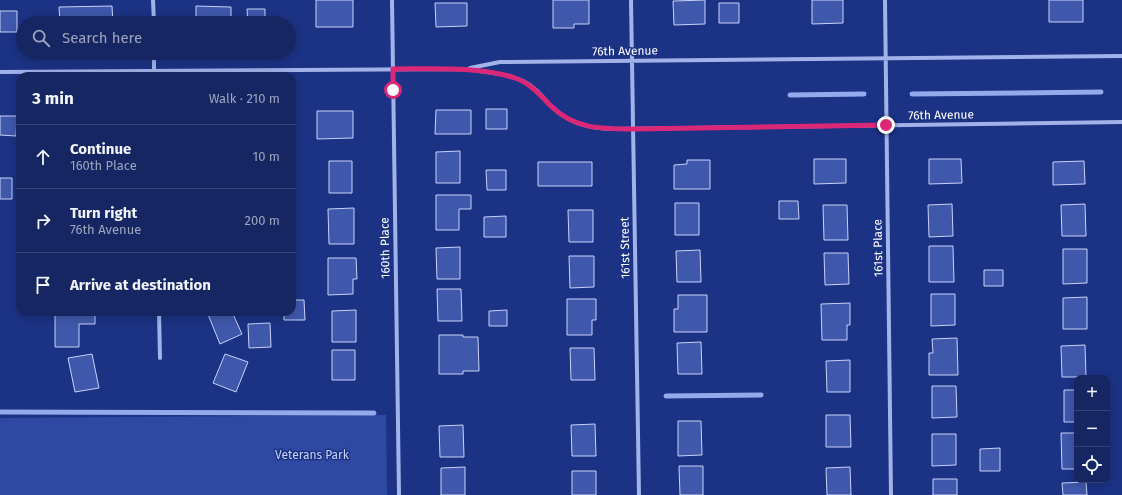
<!DOCTYPE html>
<html lang="en">
<head>
<meta charset="utf-8">
<style>
	:root { --surface:#152663; --page:#22326c; --text:#f1f3f6; --muted:#9da5be; --line:#344378 }
	body { margin:0; font-family:"Fira Sans",sans-serif; background:var(--page); color:var(--text) }
	.controls { position:absolute; right:12px; bottom:12px; display:grid; overflow:hidden; border-radius:8px; box-shadow:0 2px 10px #0003 }
	.controls button { width:36px; height:36px; display:grid; place-items:center; padding:0; border:0; border-bottom:1px solid var(--line); background:var(--surface); color:var(--text); font:20px sans-serif }
	.stop { position:absolute; width:12px; height:12px; margin:-9px; border:3px solid #db2777; border-radius:50%; background:#fff }
	.stop.end { background:#db2777; border-color:#fff; box-shadow:0 1px 4px #0008 }
	.list { margin:0; padding:0; list-style:none }
	h2 { display:flex; justify-content:space-between; align-items:center; height:52px; margin:0; padding:0 16px; font-size:17px }
	h2 small { font-size:13px; font-weight:400; color:var(--muted) }
	.list li { display:grid; grid-template-columns:26px 1fr auto; gap:12px; align-items:center; box-sizing:border-box; height:64px; padding:0 16px; border-top:1px solid var(--line) }
	.list b { display:block; font-size:15px; white-space:nowrap }
	.list p { margin:0; font-size:13px; white-space:nowrap; color:var(--muted) }
	.list em { font-size:13px; font-style:normal; color:var(--muted) }
	.icon { flex:none; width:22px; height:22px; fill:none; stroke:currentColor; stroke-width:2; stroke-linecap:round; stroke-linejoin:round }
	.map { position:relative; flex:none; width:1122px; height:495px; overflow:hidden }
	.search { position:absolute; background:var(--surface); box-shadow:0 2px 10px #0003; left:16px; top:16px; width:280px; height:44px; display:flex; align-items:center; gap:10px; box-sizing:border-box; padding:0 14px; border-radius:22px; color:var(--muted); font-size:15px }
	.panel { position:absolute; background:var(--surface); box-shadow:0 2px 10px #0003; left:16px; top:72px; width:280px; height:244px; border-radius:12px }
	.map>svg:first-child { display:block }
	.green { fill:#2f49a2 }
	.lines { fill:none; stroke-linecap:round; stroke-linejoin:round }
	.stream { stroke:#95aaed; stroke-width:5 }
	.building { fill:#4058ab; stroke:#c7d2f8 }
	.street { stroke:#a2b3eb; stroke-width:4 }
	.route { stroke:#db2777; stroke-width:5 }
	.labels { text-anchor:middle; stroke-width:3; stroke-linejoin:round; paint-order:stroke }
	.street-label { font-size:12px; fill:#fff; stroke:#1c3284 }
	.park-label { font-size:12px; fill:#c7d2f8; stroke:#1c3284 }
</style>
</head>
<body>
<div class="map">
<svg width="1122" height="495" viewBox="0 0 1122 495">
	<rect width="100%" height="100%" fill="#1c3284"/>
	<path class="green" d="M386 415 387 495H0V418Z"/>
	<g class="lines">
		<path class="stream" d="M912 94 1101 92
			M790 95 864 94
			M666 396 761 395
			M0 412 374 413"/>
	</g>
	<path class="building" d="M316 0H353V27H316Z
		M553 0H589V24H574V28H553Z
		M705 0V24L674 25 673 1Z
		M812 0H843V23L812 24Z
		M1049 0H1083V22H1049Z
		M435 3H467V26L436 27Z
		M719 3H739V23H719Z
		M112 6 113 23H60L59 7Z
		M196 6 231 7V23H196Z
		M247 9H265V23H248Z
		M0 11H17V32H0Z
		M486 109H507V129H486Z
		M436 110H471V134H435Z
		M317 111H353V138L317 139Z
		M0 116H17L16 136 0 135Z
		M460 151V183H436V152Z
		M814 159H846V183L814 184Z
		M929 159H961L962 183 929 184Z
		M687 160H710V189H674V165L687 164Z
		M329 161H352V193H329Z
		M1084 161 1085 184 1053 185V162Z
		M538 162H592V186H538Z
		M486 170H506V190H487Z
		M0 178H12V199H0Z
		M436 195H471V209H459V230H436Z
		M779 201H798L799 219H779Z
		M675 203H699V235H675Z
		M952 204 953 236 929 237 928 205Z
		M1085 204 1086 236H1062L1061 205Z
		M823 205H847L848 240H824Z
		M354 208V244H329L328 209Z
		M568 210H593V242H569Z
		M506 216V237H484V217Z
		M929 246H953L954 282H929Z
		M460 247V279H437L436 248Z
		M1063 249H1087V283L1063 284Z
		M700 250 701 282H677L676 251Z
		M824 253H848L849 284 825 285Z
		M569 256H594V287L570 288Z
		M328 258H356L357 279H353V294L328 295Z
		M984 270H1003V286H984Z
		M437 289H461L462 321H438Z
		M931 294H955V325L931 326Z
		M678 295H707V332H674V309H678Z
		M1087 297V329H1063V298Z
		M567 299H596V320H592V335H567Z
		M292 300H304L305 320H284V312H292Z
		M850 303V325H847V340H822L821 304Z
		M356 310V342H332V311Z
		M507 310V326H489V311Z
		M55 312H95V324H79V347H55Z
		M207 312H232L242 334 220 344Z
		M270 323 271 347 249 348 248 324Z
		M439 335H463V337H478L479 371H463V374H439Z
		M957 338 958 375H929V353H933L932 339Z
		M701 342 702 374H678L677 343Z
		M1085 345 1086 377H1062L1061 346Z
		M570 348H594L595 380H571Z
		M332 350H355V380H332Z
		M92 354 99 388 75 392 68 358Z
		M225 354 248 362 236 392 213 383Z
		M850 360V392H827L826 361Z
		M932 386H956L957 417 932 418Z
		M1064 390H1077V422H1064Z
		M826 415H850L851 447H826Z
		M678 421H701L702 455 678 456Z
		M595 424 596 456H572L571 425Z
		M463 425 464 457H440L439 426Z
		M1061 433H1077V469H1062Z
		M932 434H956V465L932 466Z
		M1000 448V471H980V449Z
		M679 466H703V495H680Z
		M465 467V495H441V468Z
		M850 467 851 495H827L826 468Z
		M572 471H596V495H572Z
		M933 479H957V495H933Z
		M1086 482 1087 495H1063L1062 483Z"/>
	<g class="lines">
		<path class="street" d="M153 0 154 23
			M392 0 399 495
			M631 0 639 495
			M885 0 891 495
			M154 53V76
			M470 68 500 62 1122 56
			M0 72 465 69C484 72 506 73 523 81 534 86 542 96 550 105 567 123 588 128 611 129L1122 122
			M159 312 160 358"/>
	</g>
	<g class="lines">
		<path class="route" d="M393 90V69C430 69 479 66 515 78 530 83 540 95 551 106 574 129 602 129 633 129L886 125"/>
	</g>
	<g class="labels">
		<g class="street-label">
			<text transform="translate(625 51) rotate(-1)" y="4">76th Avenue</text>
			<text transform="translate(941 115) rotate(-1)" y="4">76th Avenue</text>
			<text transform="translate(385 248) rotate(-91)" y="4">160th Place</text>
			<text transform="translate(625 248) rotate(-91)" y="4">161st Street</text>
			<text transform="translate(878 248) rotate(-91)" y="4">161st Place</text>
		</g>
		<g class="park-label">
			<text x="312" y="459">Veterans Park</text>
		</g>
	</g>
</svg>
<div class="controls">
<button>+</button>
<button>−</button>
<button><svg class="icon" aria-label="locate" viewBox="0 0 24 24"><circle cx="12" cy="12" r="6"/><path d="M12 2v4M12 18v4M2 12h4M18 12h4"/></svg></button>
</div>
<div class="stop" style="left:393px;top:90px"></div>
<div class="stop end" style="left:886px;top:125px"></div>
<div class="search"><svg class="icon" aria-label="search" viewBox="0 0 24 24"><circle cx="10" cy="10" r="6"/><path d="M15 15l6 6"/></svg>Search here</div>
<section class="panel">
<h2>3 min<small>Walk · 210 m</small></h2>
<ul class="list">
<li><svg class="icon" aria-label="ahead" viewBox="0 0 24 24"><path d="M12 20V5M6 11l6-6 6 6"/></svg><div><b>Continue</b><p>160th Place</p></div><em>10 m</em></li>
<li><svg class="icon" aria-label="right" viewBox="0 0 24 24"><path d="M7 20v-9h11M14 6l5 5-5 5"/></svg><div><b>Turn right</b><p>76th Avenue</p></div><em>200 m</em></li>
<li><svg class="icon" aria-label="arrive" viewBox="0 0 24 24"><path d="M6 21V4h12l-3 4 3 4H6"/></svg><div><b>Arrive at destination</b></div></li>
</ul>
</section>
</div>
</body>
</html>
